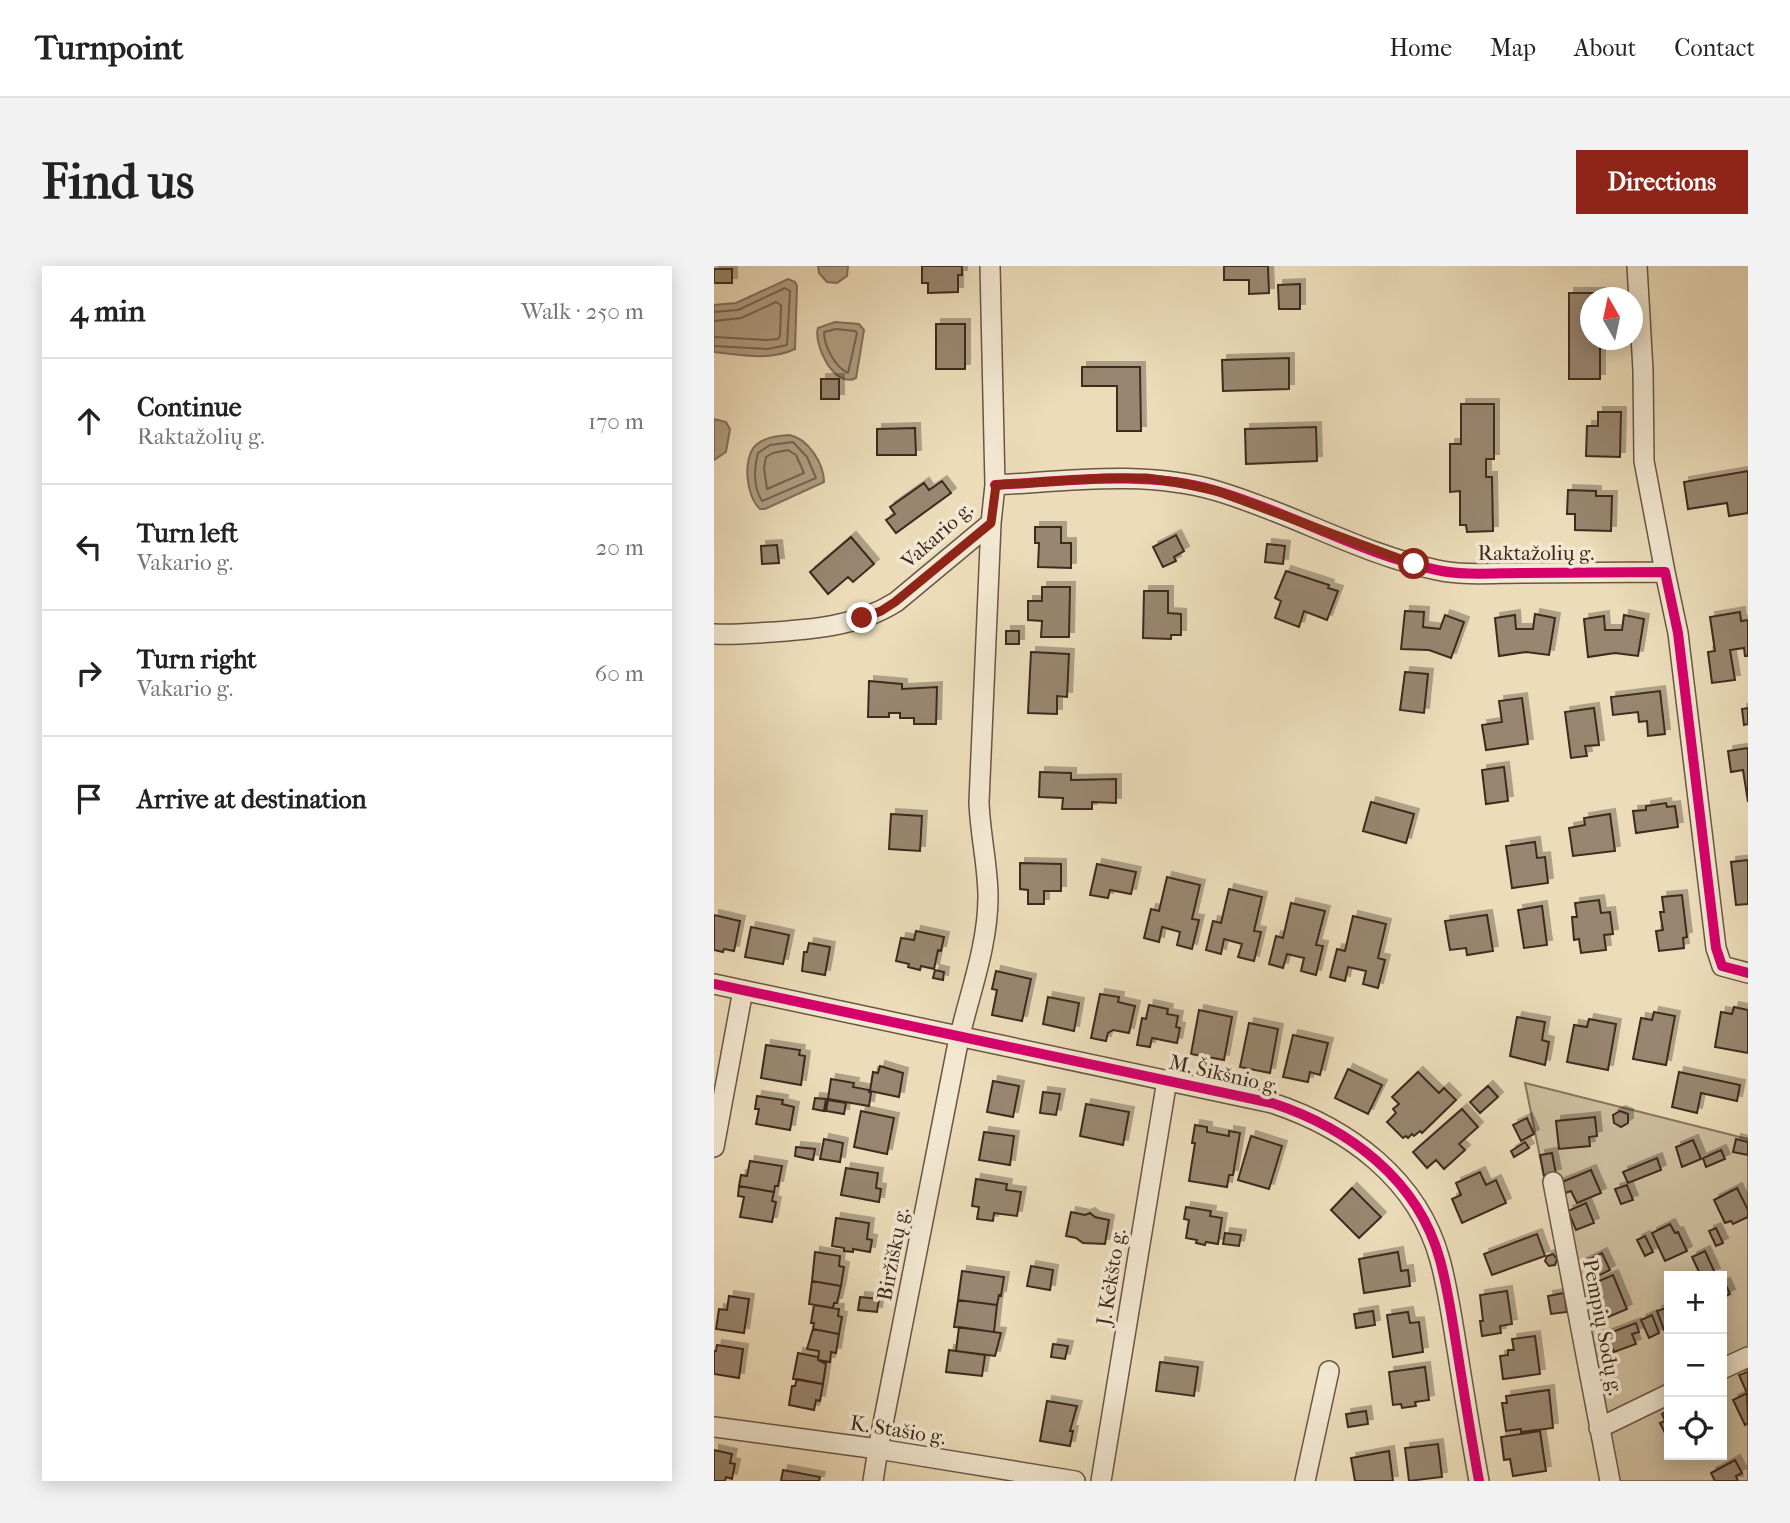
<!DOCTYPE html>
<html lang="en">
<head>
<meta charset="utf-8">
<style>
	:root { --surface:#fff; --page:#f2f2f2; --text:#222; --muted:#767676; --line:#e0e0e0; --accent:#8f2418 }
	body { margin:0; font-family:"IM FELL French Canon",serif; background:var(--page); color:var(--text) }
	.controls { position:absolute; right:21px; bottom:21px; display:grid; overflow:hidden; border-radius:0px; box-shadow:0 4px 18px #0003 }
	.controls button { width:63px; height:63px; display:grid; place-items:center; padding:0; border:0; border-bottom:2px solid var(--line); background:var(--surface); color:var(--text); font:35px sans-serif }
	.compass { position:absolute; left:866px; top:21px; width:63px; height:63px; border-radius:50%; background:var(--surface); box-shadow:0 4px 18px #0003; rotate:351deg }
	.stop { position:absolute; width:21px; height:21px; margin:-16px; border:5px solid #8f2418; border-radius:50%; background:#fff }
	.stop.end { background:#8f2418; border-color:#fff; box-shadow:0 2px 7px #0008 }
	.list { margin:0; padding:0; list-style:none }
	h2 { display:flex; justify-content:space-between; align-items:center; height:91px; margin:0; padding:0 28px; font-size:30px }
	h2 small { font-size:23px; font-weight:400; color:var(--muted) }
	.list li { display:grid; grid-template-columns:46px 1fr auto; gap:21px; align-items:center; box-sizing:border-box; height:126px; padding:0 28px; border-top:2px solid var(--line) }
	.list b { display:block; font-size:26px; white-space:nowrap }
	.list p { margin:0; font-size:23px; white-space:nowrap; color:var(--muted) }
	.list em { font-size:23px; font-style:normal; color:var(--muted) }
	.icon { flex:none; width:38px; height:38px; fill:none; stroke:currentColor; stroke-width:2; stroke-linecap:round; stroke-linejoin:round }
	.map { position:relative; flex:none; width:1034px; height:1215px; overflow:hidden; border-radius:0px }
	header { display:flex; align-items:center; gap:42px; box-sizing:border-box; height:98px; padding:0 35px; background:var(--surface); border-bottom:2px solid var(--line) }
	header strong { font-size:33px }
	nav { display:flex; gap:38px; margin-inline-start:auto; font-size:24px }
	.intro { display:flex; align-items:center; justify-content:space-between; box-sizing:border-box; height:168px; padding:0 42px }
	h1 { margin:0; font-size:49px }
	.button { padding:18px 32px; border-radius:0px; background:var(--accent); color:#fff; font-size:24px; font-weight:700 }
	main { display:flex; gap:42px; padding:0 42px }
	aside { flex:1; background:var(--surface); border-radius:0px; box-shadow:0 4px 18px #0003 }
	.map>svg:first-child { display:block }
	.green { fill:#cfbe9f; stroke:#87745e; stroke-width:2; fill-rule:evenodd }
	.water { fill:#b19f84; stroke:#83705b; stroke-width:2 }
	.lines { fill:none; stroke-linecap:round; stroke-linejoin:round }
	.shore { stroke:#786451; stroke-width:2 }
	.building { fill:#99866f; stroke:#3f291e; stroke-width:2; filter:url(#shadow) }
	.minor-casing { stroke:#6a5645; stroke-width:22 }
	.minor { stroke:#f3e8d2; stroke-width:19 }
	.cycleway-casing { stroke:#f3e8d2; stroke-width:15 }
	.cycleway { stroke:#d6006c; stroke-width:10 }
	.route { stroke:#8f2418; stroke-width:9 }
	.labels { text-anchor:middle; stroke-width:7; stroke-linejoin:round; paint-order:stroke }
	.street-label { font-size:21px; fill:#3f291e; stroke:#f3e8d2 }
</style>
</head>
<body>
<header>
<strong>Turnpoint</strong>
<nav><a>Home</a><a>Map</a><a>About</a><a>Contact</a></nav>
</header>
<div class="intro"><h1>Find us</h1><a class="button">Directions</a></div>
<main>
<aside>
<h2>4 min<small>Walk · 250 m</small></h2>
<ul class="list">
<li><svg class="icon" aria-label="ahead" viewBox="0 0 24 24"><path d="M12 20V5M6 11l6-6 6 6"/></svg><div><b>Continue</b><p>Raktažolių g.</p></div><em>170 m</em></li>
<li><svg class="icon" aria-label="left" viewBox="0 0 24 24"><path d="M17 20v-9H6M10 6l-5 5 5 5"/></svg><div><b>Turn left</b><p>Vakario g.</p></div><em>20 m</em></li>
<li><svg class="icon" aria-label="right" viewBox="0 0 24 24"><path d="M7 20v-9h11M14 6l5 5-5 5"/></svg><div><b>Turn right</b><p>Vakario g.</p></div><em>60 m</em></li>
<li><svg class="icon" aria-label="arrive" viewBox="0 0 24 24"><path d="M6 21V4h12l-3 4 3 4H6"/></svg><div><b>Arrive at destination</b></div></li>
</ul>
</aside>
<div class="map">
<svg width="1034" height="1215" viewBox="0 0 1034 1215">
	<defs>
		<filter id="shadow"><feDropShadow dx="5" dy="-5" stdDeviation="0" flood-color="#0004"/></filter>
	</defs>
	<rect width="100%" height="100%" fill="#ecdcb9"/>
	<filter id="stains"><feTurbulence type="fractalNoise" baseFrequency=".00286" numOctaves="4"/><feColorMatrix values="0 0 0 0 .2 0 0 0 0 .09 0 0 0 0 .02 0 0 0 .5 -.17"/></filter>
	<radialGradient id="worn" r=".72"><stop offset=".6" stop-color="#630" stop-opacity="0"/><stop offset="1" stop-color="#630" stop-opacity=".3"/></radialGradient>
	<path class="green" d="M811 817 1034 873V1215H892ZM955 1010H1008V1189H955Z"/>
	<path class="water" d="M104 0H134L133 10 123 17 113 16 105 7Z
		M74 13 81 16 83 20 81 83C56 95 27 89 0 86V39L22 37Z
		M121 56 145 58 150 64 142 112C120 123 99 78 104 62Z
		M0 153 12 156 16 163 12 186 0 194Z
		M75 169C94 172 110 198 110 216L51 243H46C32 231 28 192 42 179 51 171 63 170 75 169Z"/>
	<g class="lines">
		<path class="shore" d="M0 46 24 44 71 22 76 25 73 79 54 83 0 80
			M0 55 27 52 62 36 67 39 66 70 64 73 53 74 0 71
			M122 63 141 65 143 67 134 107C121 101 110 80 110 66Z
			M79 176 93 191 102 212 48 235C39 221 40 203 44 187L56 179Z
			M74 184 82 189 90 207 53 223 50 202 52 191 59 187Z"/>
	</g>
	<path class="building" d="M208 0H248V9H244V26L214 27V17H208Z
		M510 0H554L555 27 535 28V14H510Z
		M0 3H18V17H0Z
		M586 18V43H565L564 19Z
		M855 27H886V32H876V74H886V113H855Z
		M222 58H251V103H222Z
		M575 92V123L509 125 508 94Z
		M368 101H426L427 165H403V120H368Z
		M107 113H125V133H107Z
		M747 138H780V193H772V211H778L779 265 753 266 752 259H746V225L736 226V178H747Z
		M884 146H907L906 191 872 190 873 160H884Z
		M602 161 603 195 532 198 531 163Z
		M201 162 202 189H163V163Z
		M1034 205V247L1015 250 1013 237 974 243 970 216Z
		M228 215 237 227 182 267 172 254 181 248 176 241 210 217 215 224Z
		M854 224 882 225V230H898L897 265 861 264V248H853Z
		M321 261H347V277H357V302L324 301 325 277H321Z
		M462 269 470 285 460 291 462 295 449 301 439 281Z
		M137 271 160 298 139 316 134 311 114 328 96 306Z
		M553 278 571 280 569 298 551 296Z
		M63 279 65 297 48 298 47 280Z
		M572 305 615 319 614 322 624 325 613 354 590 345 585 361 561 352 567 335 561 332Z
		M328 321H356L355 371H327L328 355 314 354V335H328Z
		M430 325H454V347L467 348V369H457V373L429 372Z
		M691 345 710 346 709 361 726 363 731 349 750 356 737 392 715 384 687 383Z
		M1026 346 1027 355 1034 354V390H1031L1030 382 1016 384 1021 414 998 417 994 386 1001 385 996 351Z
		M821 348 841 352 835 389 812 386 785 390 781 352 801 349 802 363H819Z
		M910 349 930 353 924 390 901 387 874 391 870 353 890 350 891 364H908Z
		M292 365H305V378H292Z
		M317 386 355 388 353 431 343 430V448L314 447Z
		M691 406 714 408 710 447 686 444Z
		M155 415 188 418V423L223 421 222 458H200V452H186V447H175V451H154Z
		M946 425 951 468 934 470 933 455 925 456 924 446 899 449 897 431Z
		M808 432 814 478 772 484 768 459 788 456 785 435Z
		M880 442 885 479 871 480 873 490 857 492 851 446Z
		M1034 442V458L1030 459 1028 443Z
		M1034 482V536L1029 504 1017 506 1014 485Z
		M790 501 794 535 772 538 768 504Z
		M326 506 357 507V514L402 513V537L378 536V543H348L349 532 325 531Z
		M657 536 700 548 692 577 649 565Z
		M952 537 953 541 961 540 964 561 922 567 919 545 932 544V540Z
		M177 548 208 550 206 585 175 583Z
		M896 548 901 585 859 590 855 562 871 559 870 552Z
		M821 576 823 592 831 591 834 617 798 622 792 580Z
		M1034 594V638L1022 639 1017 596Z
		M306 597 347 598V625H330V638H314V624L306 623Z
		M383 598 422 606 417 628 396 624 394 632 376 629Z
		M453 611 486 619 478 653 485 654 478 683 463 679 466 666 448 661 445 676 430 672 437 643 445 645Z
		M515 623 548 631 540 665 547 666 540 695 524 691 528 678 510 673 507 688 492 684 499 655 507 657Z
		M968 629 973 671 969 672 970 682 945 685 942 665 949 664 946 646H950L948 631Z
		M885 634 887 647 896 646 899 668 890 669 892 684 867 687 865 673 860 674 858 651H863L861 637Z
		M577 637 611 645 602 679 609 680 602 709 587 705 590 692 573 688 569 702 555 698 562 670 569 672Z
		M828 640 833 679 810 682 804 644Z
		M0 649 26 655 20 685 10 683 9 686 0 684Z
		M773 649 779 685 753 689 752 682 736 684 731 655Z
		M639 650 672 658 664 692 671 694 664 722 649 718 652 705 634 701 631 715 616 711 623 683 631 685Z
		M37 661 75 669 69 698 31 691Z
		M202 665 230 671 227 685 224 684 220 703 207 700 206 704 194 701 195 698 182 695 187 672 200 674Z
		M95 677 116 681 111 709 88 705 90 686H93Z
		M221 704 230 706 229 714 219 712Z
		M282 705 317 713 308 755 278 749 283 724 278 723Z
		M386 728 405 731 404 736 421 740 415 767 399 764 394 767 392 775 377 772Z
		M334 731 365 737 360 765 329 758Z
		M435 739 454 743 453 748 464 750 462 761 466 762 463 777 438 772 436 781 423 779 428 752 432 753Z
		M1020 741 1034 744V787L1001 781 1007 746 1018 748Z
		M485 744 518 751 510 794 477 788Z
		M940 746 961 750 952 799 919 793 927 752 938 754Z
		M803 751 831 756 828 774 835 776 831 799 796 790Z
		M875 753 902 758 894 804 853 796 860 759 873 761Z
		M535 757 564 763 556 807 526 801Z
		M579 769 614 777 606 809 596 806 594 816 569 811Z
		M52 779 86 784 85 789 91 790 87 819 47 812Z
		M166 800 189 807 185 831 156 825 159 806 164 807Z
		M634 803 668 819 654 848 621 832Z
		M704 806 725 827 730 822 742 834 708 867 706 865 700 870 698 868 694 872 692 870 689 872 673 856 682 847 679 843 685 838 678 831Z
		M965 806 1026 819 1023 835 987 827 983 847 958 841Z
		M117 813 140 817 139 821 155 824V826L157 827 155 840 114 833Z
		M279 815 305 820 299 851 273 846Z
		M774 820 784 831 766 847 756 836Z
		M329 826 346 828 342 849 326 847Z
		M43 830 69 834 68 838 80 841 76 864 42 858 45 843H41Z
		M101 832 112 833 110 845 99 843Z
		M114 834 132 837 130 848 112 845Z
		M372 838 415 846 409 879 366 870Z
		M748 843 764 861 745 878 751 884 730 903 722 894 713 902 699 886Z
		M147 845 180 852 173 888 140 881Z
		M906 845 914 848V857L907 861 900 857 899 849Z
		M881 851 883 870 875 871 876 880 845 883 842 855Z
		M813 852 820 868 807 875 799 859Z
		M481 859 493 861V866L515 870V865L526 867 519 909H515L513 921 475 915 481 877H478Z
		M270 866 300 870 296 899 265 894Z
		M537 870 568 880 555 923 524 914Z
		M110 873 129 877 126 896 106 893Z
		M1022 873 1034 876V889L1019 886Z
		M979 874 987 893 968 901 962 881Z
		M811 876 815 882 800 891 797 885Z
		M82 881 101 883 99 894 81 890Z
		M1007 884 1011 893 992 901 989 892Z
		M838 887 842 908 830 910 826 889Z
		M943 892 947 904 914 917 909 906Z
		M36 895 68 900 64 920H61L60 926 25 920 27 909 33 910Z
		M132 902 164 907 162 922 167 923 165 936 127 929Z
		M877 904 887 927 863 937 857 925 848 928 843 918Z
		M766 906 772 919 782 914 792 937 748 957 738 933 747 929 742 917Z
		M262 913 293 918 292 924 307 926 303 950 280 947 279 955 263 953 265 941 258 940Z
		M913 919 919 934 907 938 901 923Z
		M25 920 60 926 58 935 62 936 58 956 26 951 30 931 24 930Z
		M638 922 667 951 645 972 617 944Z
		M1023 922 1034 944V951L1019 958 1017 955 1011 957 1000 934Z
		M872 937 880 957 862 964 854 945Z
		M472 941 497 945 496 950 508 952 504 978 492 976 491 979 482 977 483 974 472 972 475 954 470 953Z
		M357 946 371 949 376 947 381 951 395 954 391 978 369 977 362 972 352 970Z
		M122 952 155 957 153 973 158 974 156 986 139 983V986L130 985V982L118 980Z
		M956 958 961 967 964 966 973 985 951 995 938 967Z
		M1002 962 1009 977 1002 980 995 965Z
		M511 967 527 969 525 980 509 978Z
		M823 968 831 990 778 1009 770 988Z
		M931 970 939 986 931 990 923 974Z
		M991 985 1001 1007 987 1010 978 991Z
		M101 986 126 990 125 1000 130 1001 127 1020 98 1015Z
		M684 986 687 1005 694 1004 696 1020 650 1027 645 993Z
		M888 987 896 1004 876 1014 868 997Z
		M839 988 843 993 841 999 835 1000 831 995 833 990Z
		M317 1000 339 1004 336 1024 313 1020Z
		M248 1005 290 1011 287 1030 285 1029 283 1039 244 1034Z
		M899 1009 913 1043 892 1052 878 1018Z
		M98 1015 127 1020 123 1037H120L119 1042 95 1038Z
		M1011 1017 1016 1028 1008 1032V1018Z
		M793 1025 798 1058 786 1060 787 1067 768 1070 766 1055H769L766 1029Z
		M850 1027 853 1046 837 1048 834 1030Z
		M15 1030 35 1033 30 1067 2 1063 5 1043 13 1044Z
		M146 1031 165 1033 163 1046 144 1044Z
		M244 1034 283 1039 280 1066 240 1061Z
		M100 1039 125 1043 124 1050 128 1051 125 1068 99 1063 100 1057H97Z
		M955 1041V1062L950 1064 943 1045Z
		M659 1045 661 1059 642 1062 640 1048Z
		M694 1046 696 1057 705 1056 709 1086 679 1091 673 1049Z
		M938 1049 945 1067 935 1072 927 1054Z
		M922 1057 925 1066 918 1068 922 1078 900 1086 893 1068Z
		M245 1061 287 1067 281 1090 242 1085Z
		M99 1063 125 1068 122 1087 117 1086 116 1096 104 1094 105 1085 93 1083Z
		M821 1070 826 1108 789 1113 786 1090 794 1089V1084H800L798 1073Z
		M339 1078 354 1080 351 1093 337 1091Z
		M3 1079 29 1083 25 1112 0 1108V1085H2Z
		M235 1084 271 1089 268 1110 232 1106Z
		M84 1087 104 1091V1094L112 1098 109 1118 79 1113Z
		M446 1096 484 1101 480 1130 442 1125Z
		M711 1101 715 1134 701 1136 702 1140 688 1142 687 1138 679 1139 675 1106Z
		M1034 1106V1124L1032 1125 1025 1109Z
		M83 1113 109 1118 106 1135 102 1134 100 1144 75 1139 78 1120H81Z
		M835 1124 839 1162 807 1166V1163L792 1165 788 1137H793L792 1130Z
		M1033 1127 1034 1157 1031 1159 1019 1134Z
		M333 1135 363 1140 356 1165H359L356 1180 326 1175Z
		M955 1144V1170L953 1171 946 1157 951 1155 948 1148Z
		M652 1145 654 1158 634 1161 632 1148Z
		M826 1165 832 1205 799 1210 796 1193 790 1194 787 1171Z
		M724 1178 728 1211 695 1215 691 1182Z
		M0 1184 18 1188 16 1197 21 1198 18 1213 12 1211 11 1215H0Z
		M675 1185 679 1215H641L637 1192Z
		M1021 1194 1028 1207 1022 1210 1024 1215H1001L997 1207Z
		M69 1204 106 1211 105 1215H67Z"/>
	<g class="lines">
		<defs>
			<path id="minor" d="M923 0 929 104 930 195 951 306
				M281 219C355 215 431 204 503 225 578 247 647 288 723 304 750 310 780 307 808 307 856 307 904 306 951 306L964 367 1002 682 1008 700 1034 707
				M0 368C14 369 29 368 44 367 91 364 141 362 182 336L277 257 281 219 276 0
				M0 718 558 837C634 862 704 913 726 994 734 1023 738 1053 743 1083 750 1127 757 1171 765 1215
				M0 881 29 724
				M839 916 896 1215
				M1008 1103 1034 1091
				M0 1161 164 1183 361 1215
				M885 1162 955 1128
				M159 1215 164 1183C190 1051 216 919 242 787 252 736 274 684 274 631 274 600 266 568 265 536L277 257
				M387 1215 453 814
				M591 1215 615 1105"/>
		</defs>
		<use href="#minor" class="minor-casing"/>
		<use href="#minor" class="minor"/>
		<defs>
			<path id="cycleway" d="M281 219C355 215 431 204 503 225 578 247 647 288 723 304 750 310 780 307 808 307 856 307 904 306 951 306L964 367 1002 682 1008 700 1034 707
				M0 718 558 837C634 862 704 913 726 994 734 1023 738 1053 743 1083 750 1127 757 1171 765 1215"/>
		</defs>
		<use href="#cycleway" class="cycleway-casing"/>
		<use href="#cycleway" class="cycleway"/>
	</g>
	<g class="lines">
		<path class="route" d="M148 352 167 345 181 336 277 257 282 219 391 212H432L462 216 503 225 700 298"/>
	</g>
	<g class="labels">
		<g class="street-label">
			<text transform="translate(223 269) rotate(-42)" y="7">Vakario g.</text>
			<text x="822" y="294">Raktažolių g.</text>
			<text transform="translate(510 808) rotate(13)" y="7">M. Šikšnio g.</text>
			<text transform="translate(179 988) rotate(-79)" y="7">Biržiškų g.</text>
			<text transform="translate(397 1011) rotate(-81)" y="7">J. Kėkšto g.</text>
			<text transform="translate(889 1061) rotate(79)" y="7">Pempių Sodų g.</text>
			<text transform="translate(184 1164) rotate(9)" y="7">K. Stašio g.</text>
		</g>
	</g>
	<rect width="100%" height="100%" filter="url(#stains)"/>
	<rect width="100%" height="100%" fill="url(#worn)"/>
</svg>
<div class="controls">
<button>+</button>
<button>−</button>
<button><svg class="icon" aria-label="locate" viewBox="0 0 24 24"><circle cx="12" cy="12" r="6"/><path d="M12 2v4M12 18v4M2 12h4M18 12h4"/></svg></button>
</div>
<svg class="compass" viewBox="-18 -18 36 36"><path d="M0-13l5 13h-10z" fill="#e53935"/><path d="M0 13l5-13h-10z" fill="#767676"/></svg>
<div class="stop" style="left:700px;top:298px"></div>
<div class="stop end" style="left:148px;top:352px"></div>
</div>
</main>
</body>
</html>
